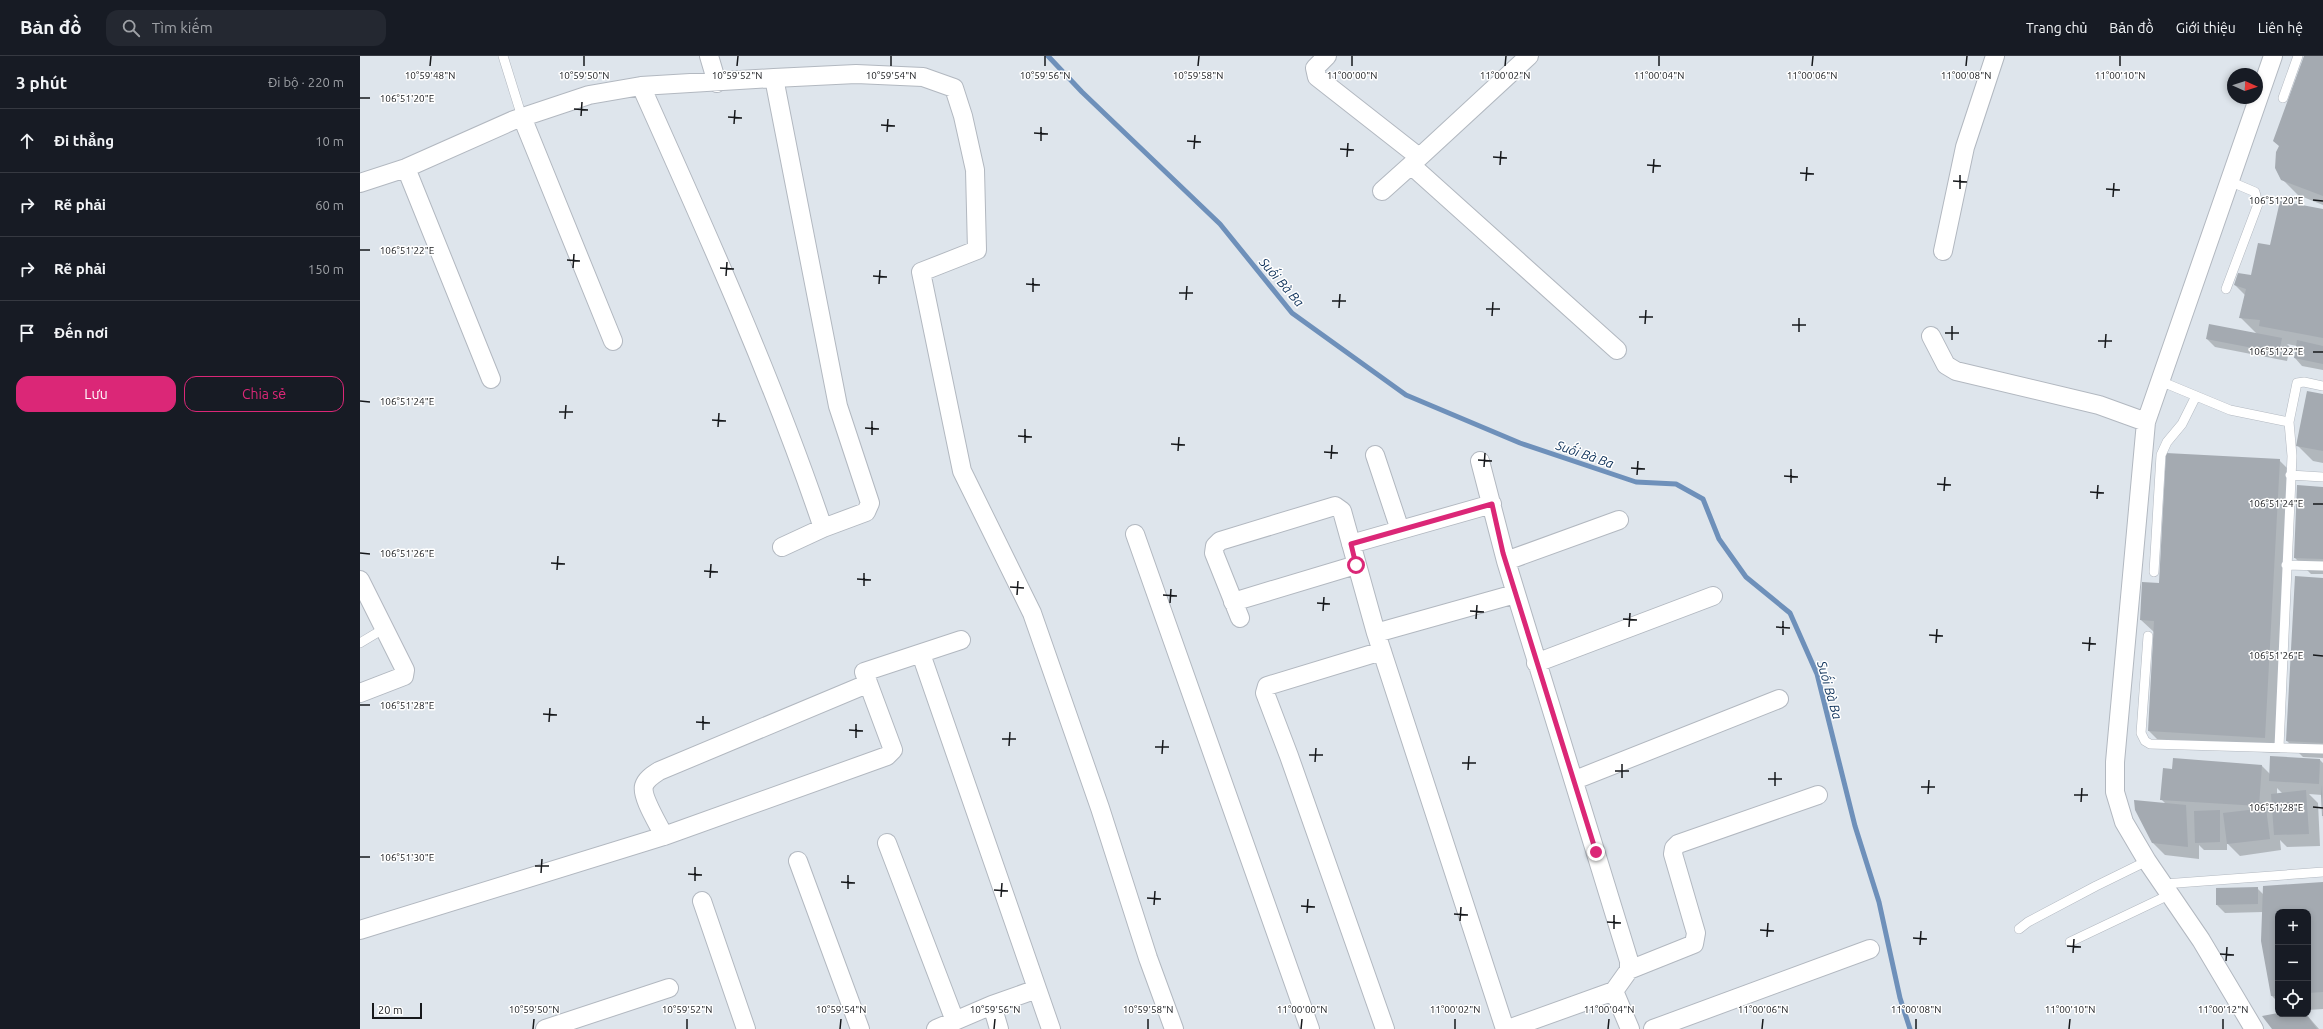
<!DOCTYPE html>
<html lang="vi">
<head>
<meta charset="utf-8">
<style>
	:root { --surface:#171b24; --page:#242831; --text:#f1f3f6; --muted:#9ea1a6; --line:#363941; --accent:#db2777 }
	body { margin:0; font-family:Ubuntu,sans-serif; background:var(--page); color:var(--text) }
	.controls { position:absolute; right:12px; bottom:12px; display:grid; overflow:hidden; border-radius:8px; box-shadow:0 2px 6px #0003 }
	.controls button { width:36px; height:36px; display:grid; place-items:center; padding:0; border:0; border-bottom:1px solid var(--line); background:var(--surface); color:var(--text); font:20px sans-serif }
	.compass { position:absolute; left:1867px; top:12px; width:36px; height:36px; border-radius:50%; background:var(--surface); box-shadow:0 2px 6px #0003; rotate:93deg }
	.scale { position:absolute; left:12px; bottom:10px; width:50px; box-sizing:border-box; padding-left:4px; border:2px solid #16181b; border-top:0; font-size:11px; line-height:14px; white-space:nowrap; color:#16181b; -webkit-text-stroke:3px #fff; paint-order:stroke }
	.stop { position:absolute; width:12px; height:12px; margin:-9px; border:3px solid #db2777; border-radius:50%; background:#fff }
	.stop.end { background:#db2777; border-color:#fff; box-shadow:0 1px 4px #0008 }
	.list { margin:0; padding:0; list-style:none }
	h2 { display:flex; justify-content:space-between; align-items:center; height:52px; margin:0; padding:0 16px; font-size:17px }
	h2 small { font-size:13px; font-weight:400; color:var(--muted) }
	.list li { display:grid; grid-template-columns:26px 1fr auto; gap:12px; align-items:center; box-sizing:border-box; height:64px; padding:0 16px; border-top:1px solid var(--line) }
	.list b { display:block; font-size:15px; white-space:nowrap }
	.list em { font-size:13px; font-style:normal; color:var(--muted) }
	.actions { display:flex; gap:8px; padding:12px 16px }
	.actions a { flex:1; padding:9px 0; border:1px solid var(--accent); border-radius:12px; text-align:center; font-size:14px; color:var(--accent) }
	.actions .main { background:var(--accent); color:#fff }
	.icon { flex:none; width:22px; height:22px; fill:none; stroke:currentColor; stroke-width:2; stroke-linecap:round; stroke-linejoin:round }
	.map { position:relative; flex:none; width:1963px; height:973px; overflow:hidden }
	header { display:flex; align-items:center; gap:24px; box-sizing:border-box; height:56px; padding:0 20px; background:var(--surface); border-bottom:1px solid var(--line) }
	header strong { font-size:19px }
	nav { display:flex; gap:22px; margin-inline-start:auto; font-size:14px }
	.search { width:280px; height:36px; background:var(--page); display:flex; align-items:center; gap:10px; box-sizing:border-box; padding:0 14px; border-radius:12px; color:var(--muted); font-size:15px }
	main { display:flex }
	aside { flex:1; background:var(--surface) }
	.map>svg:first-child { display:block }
	.shadow { fill:#0003; fill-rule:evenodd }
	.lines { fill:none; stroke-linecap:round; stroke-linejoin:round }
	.stream { stroke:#6e90ba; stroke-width:5 }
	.building { fill:#a4aab1 }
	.service-casing { stroke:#b2b8c0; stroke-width:10 }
	.minor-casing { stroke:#b2b8c0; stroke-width:20 }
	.service { stroke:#fff; stroke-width:9 }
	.minor { stroke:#fff; stroke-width:18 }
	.route { stroke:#db2777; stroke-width:5 }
	.ticks { fill:none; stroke:#16181b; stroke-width:1.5 }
	.labels { text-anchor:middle; stroke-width:3; stroke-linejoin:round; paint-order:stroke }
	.water-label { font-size:13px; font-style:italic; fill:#0c3059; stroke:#fff }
	.ticks-label { font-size:10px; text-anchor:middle; fill:#16181b; stroke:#fff; stroke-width:3; stroke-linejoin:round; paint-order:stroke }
</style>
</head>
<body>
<header>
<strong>Bản đồ</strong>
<div class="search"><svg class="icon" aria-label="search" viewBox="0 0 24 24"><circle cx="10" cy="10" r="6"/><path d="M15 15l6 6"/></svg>Tìm kiếm</div>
<nav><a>Trang chủ</a><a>Bản đồ</a><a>Giới thiệu</a><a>Liên hệ</a></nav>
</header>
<main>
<aside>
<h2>3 phút<small>Đi bộ · 220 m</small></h2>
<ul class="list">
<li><svg class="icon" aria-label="ahead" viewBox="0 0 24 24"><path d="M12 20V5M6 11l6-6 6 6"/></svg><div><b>Đi thẳng</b></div><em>10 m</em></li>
<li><svg class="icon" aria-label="right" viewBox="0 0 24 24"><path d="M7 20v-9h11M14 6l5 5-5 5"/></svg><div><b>Rẽ phải</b></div><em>60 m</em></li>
<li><svg class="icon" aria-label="right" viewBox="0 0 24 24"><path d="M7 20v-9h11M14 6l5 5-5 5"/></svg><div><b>Rẽ phải</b></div><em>150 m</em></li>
<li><svg class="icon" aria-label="arrive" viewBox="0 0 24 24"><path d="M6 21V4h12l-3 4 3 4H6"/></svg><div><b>Đến nơi</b></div></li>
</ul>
<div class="actions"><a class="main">Lưu</a><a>Chia sẻ</a></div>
</aside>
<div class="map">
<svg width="1963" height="973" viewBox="0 0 1963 973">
	<rect width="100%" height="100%" fill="#dee5ec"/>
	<path class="shadow" d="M1945 0H1963V149L1938 139 1922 123 1920 91Z
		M1963 154V314L1942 310 1935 302 1937 290 1927 288 1930 291 1927 305 1855 291 1847 283 1897 278 1880 261 1885 239 1875 229 1892 220 1910 190Z
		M1963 340V407L1953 405 1937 389Z
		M1919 404 1935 420 1920 697 1805 691 1789 675 1795 577 1781 564 1800 528Z
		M1963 432V518H1951L1935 502Z
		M1963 523V702L1943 701 1927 685Z
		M1960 704 1963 707V764L1962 739 1949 738 1958 747 1960 790 1927 791 1920 784 1921 794 1880 800 1867 787V794H1844L1839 789V803L1805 799 1793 787 1806 748 1801 743 1813 714 1902 710 1910 718ZM1917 732 1922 737 1917 738Z
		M1963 827V953L1948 954V856H1918V946L1912 940 1903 856 1865 857 1857 849 1897 832 1903 838Z
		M1946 958 1959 973H1913Z"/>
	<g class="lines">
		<path class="stream" d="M688 0 722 36 860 168 932 257 1046 339 1160 387 1276 426 1316 428 1343 443 1359 483 1386 521 1430 557 1457 618 1495 770 1519 846 1540 942 1550 973"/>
	</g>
	<path class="building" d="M1944 0H1963V140L1921 124 1915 112 1916 96 1919 90 1913 85Z
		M1920 145 1963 153V282L1899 270 1900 264 1879 262 1886 233 1874 229 1878 217 1891 219 1898 187 1910 189Z
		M1849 268 1922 282 1919 297 1846 283Z
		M1937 284 1963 290V308L1934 302Z
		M1947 335 1963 338V395L1936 390Z
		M1806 397 1920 403 1905 682 1788 675 1794 565 1780 564 1782 526 1799 527Z
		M1937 429 1963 431V503L1934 502Z
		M1935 520 1963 522V687L1926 685Z
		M1910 700 1960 703 1959 728 1909 725Z
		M1813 702 1902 709 1899 750 1800 744 1803 712 1812 713Z
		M1962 729 1963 760H1962L1961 739Z
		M1946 734 1949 778 1914 779 1911 738Z
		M1774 744 1826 749 1828 791 1792 787 1775 754Z
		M1906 752 1910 783 1867 788 1863 757Z
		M1860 754V786L1835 787 1834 755Z
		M1963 826V936L1948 937V856H1918V940H1911L1901 885 1903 830Z
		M1898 831V848L1856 849V832Z
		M1918 957 1946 958 1957 973H1912L1902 960Z"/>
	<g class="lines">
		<defs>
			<path id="service" d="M143 0 162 61
				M1923 42 1938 0
				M1866 233 1898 148 1895 136 1869 125
				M1800 325 1870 354 1929 366 1932 400 1919 691
				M1929 366 1937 327 1944 326 1963 330
				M1930 419 1963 421
				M1926 509 1963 510
				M1794 516 1801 399 1807 386 1822 368 1836 340
				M1788 580 1781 677 1785 685 1790 688 1963 693
				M0 587 25 572
				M1804 828 1963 816
				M1659 873 1668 866 1736 830 1787 805
				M1710 886 1811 838"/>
			<path id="minor" d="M349 0 357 27
				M967 0 955 12 957 21 1059 101
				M1169 0 1051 109 1257 294
				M414 22 496 18 563 21 594 32 603 60 615 114 617 194 561 216 602 415 672 557 740 752 788 902 814 973
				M281 30C346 175 412 321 463 472
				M162 61 253 285
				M46 112 131 323
				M0 127 46 112 154 64 229 39 281 30 414 22 478 350 510 447 506 456 463 472 422 491
				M1022 135 1051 109
				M1583 195 1605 91 1635 0
				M1571 280 1586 309 1596 315 1739 349 1786 366
				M1015 399 1040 474
				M1120 405 1146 505
				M775 478 950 973
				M991 488 1132 448
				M0 524 45 614 44 620 0 637
				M873 546 996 509
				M880 562 854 497 855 490 860 485 975 450 982 455 1016 577 1145 973
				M1016 577 1155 538
				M1022 595 907 630 905 637 929 700 1025 973
				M561 598 691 973
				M1176 607 1353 540
				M1215 724 1419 643
				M304 780C299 769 281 741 284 730 286 723 293 719 299 715L507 628
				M527 787 595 965
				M438 805 500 973
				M342 845 386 973
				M0 874 304 780 527 700 533 694 504 616 601 584
				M1269 914 1334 888 1336 877 1313 798 1314 792 1318 788 1458 739
				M1254 935 1270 973
				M185 973 309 932
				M576 973 632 949
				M639 973 632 949 677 933
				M1148 973 1254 935 1269 914V905L1146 505 1259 464
				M1293 973 1510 893
				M1894 973 1841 884 1787 805 1764 766 1755 736V706L1786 366 1913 0"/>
		</defs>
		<use href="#service" class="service-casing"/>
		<use href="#minor" class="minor-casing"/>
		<use href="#service" class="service"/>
		<use href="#minor" class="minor"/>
	</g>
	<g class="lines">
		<path class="route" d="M996 509 991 488 1132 448 1143 497 1236 796"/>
	</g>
	<path class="ticks" d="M70 10 71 0M224 10V0M377 10 378 0M531 10V0M685 10V0M838 10 839 0M992 10V0M1145 10 1146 0M1299 10V0M1452 10 1453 0M1606 10 1607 0M1760 10V0M0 42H10M214 53 228 54M221 60 222 46M368 61 382 62M374 68 375 54M521 69 535 70M527 76 528 63M674 77 688 78M681 85V71M827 85 841 86M834 93 835 79M980 93 994 94M987 101 988 87M1133 101 1147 102M1140 109 1141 95M1287 109 1301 110M1293 117 1294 103M1440 117 1454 118M1446 125 1447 111M1593 125 1607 126M1600 133V119M1746 133 1760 134M1753 141 1754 127M1953 144 1963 145M0 194H10M207 204 220 205M213 212 214 198M360 212 374 213M366 220 367 206M513 220 527 221M519 228 520 214M666 228 680 229M673 236V222M819 237H833M826 244 827 230M972 245H986M979 252 980 238M1126 253H1140M1132 260 1133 246M1279 261H1293M1285 268 1286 254M1432 269H1446M1439 276V262M1585 277H1599M1592 284V270M1738 285H1752M1745 292 1746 278M1953 296H1963M0 345 10 346M199 356H213M205 363 206 349M352 364 366 365M358 371 359 357M505 372 519 373M512 379V365M658 380 672 381M665 387V373M811 388 825 389M818 395 819 381M964 396 978 397M971 403 972 389M1118 404 1132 405M1124 411 1125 397M1271 412 1285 413M1277 419 1278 405M1424 420 1438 421M1431 427V413M1577 428 1591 429M1584 435 1585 421M1730 436 1744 437M1737 443 1738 429M1953 448H1963M0 497 10 498M191 507 205 508M197 514 198 500M344 515 358 516M350 522 351 508M497 523 511 524M504 530V517M650 531 664 532M657 539 658 525M803 539 817 540M810 547 811 533M957 547 970 548M963 555 964 541M1110 555 1124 556M1116 563 1117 549M1263 563 1277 564M1269 571 1270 557M1416 571 1430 572M1423 579V565M1569 579 1583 580M1576 587 1577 573M1722 587 1736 588M1729 595 1730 581M1953 599 1963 600M0 649H10M183 658 197 659M189 666 190 652M336 666 350 667M343 674V660M489 674 503 675M496 682V668M642 683H656M649 690 650 676M795 691H809M802 698 803 684M949 699H963M955 706 956 692M1102 707H1116M1108 714 1109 700M1255 715H1269M1262 722V708M1408 723H1422M1415 730V716M1561 731H1575M1568 738 1569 724M1714 739H1728M1721 746 1722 732M1953 751 1963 752M0 801H10M175 810H189M181 817 182 803M328 818 342 819M335 825V811M481 826 495 827M488 833V819M634 834 648 835M641 841 642 827M787 842 801 843M794 849 795 835M941 850 955 851M947 857 948 843M1094 858 1108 859M1100 865 1101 851M1247 866 1261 867M1254 873V859M1400 874 1414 875M1407 881 1408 867M1553 882 1567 883M1560 889 1561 875M1707 890 1721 891M1713 897 1714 883M1860 898 1874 899M1866 905 1867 891M173 973 174 963M327 973V963M480 973 481 963M634 973 635 963M788 973V963M941 973 942 963M1095 973V963M1248 973 1249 963M1402 973 1403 963M1556 973V963M1709 973 1710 963M1863 973V963"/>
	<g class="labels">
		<g class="water-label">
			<text transform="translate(922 226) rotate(49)" y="5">Suối Bà Ba</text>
			<text transform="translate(1225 398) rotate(19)" y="5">Suối Bà Ba</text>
			<text transform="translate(1470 634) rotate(74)" y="5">Suối Bà Ba</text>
		</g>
	</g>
	<g class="ticks-label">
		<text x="70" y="23">10°59'48"N</text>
		<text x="224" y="23">10°59'50"N</text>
		<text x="377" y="23">10°59'52"N</text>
		<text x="531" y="23">10°59'54"N</text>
		<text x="685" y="23">10°59'56"N</text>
		<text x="838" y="23">10°59'58"N</text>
		<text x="992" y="23">11°00'00"N</text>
		<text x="1145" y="23">11°00'02"N</text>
		<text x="1299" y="23">11°00'04"N</text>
		<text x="1452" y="23">11°00'06"N</text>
		<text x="1606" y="23">11°00'08"N</text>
		<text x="1760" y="23">11°00'10"N</text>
		<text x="47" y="46">106°51'20"E</text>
		<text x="1916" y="148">106°51'20"E</text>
		<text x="47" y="198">106°51'22"E</text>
		<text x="1916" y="299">106°51'22"E</text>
		<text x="47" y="349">106°51'24"E</text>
		<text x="1916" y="451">106°51'24"E</text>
		<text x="47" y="501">106°51'26"E</text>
		<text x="1916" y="603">106°51'26"E</text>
		<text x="47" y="653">106°51'28"E</text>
		<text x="1916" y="755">106°51'28"E</text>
		<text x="47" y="805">106°51'30"E</text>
		<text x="174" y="957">10°59'50"N</text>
		<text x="327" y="957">10°59'52"N</text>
		<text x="481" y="957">10°59'54"N</text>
		<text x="635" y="957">10°59'56"N</text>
		<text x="788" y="957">10°59'58"N</text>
		<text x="942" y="957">11°00'00"N</text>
		<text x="1095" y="957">11°00'02"N</text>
		<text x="1249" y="957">11°00'04"N</text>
		<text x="1403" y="957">11°00'06"N</text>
		<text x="1556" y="957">11°00'08"N</text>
		<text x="1710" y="957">11°00'10"N</text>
		<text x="1863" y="957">11°00'12"N</text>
	</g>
</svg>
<div class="controls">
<button>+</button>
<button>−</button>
<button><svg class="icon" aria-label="locate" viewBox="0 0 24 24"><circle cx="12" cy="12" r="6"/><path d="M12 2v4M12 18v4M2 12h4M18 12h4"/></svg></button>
</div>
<svg class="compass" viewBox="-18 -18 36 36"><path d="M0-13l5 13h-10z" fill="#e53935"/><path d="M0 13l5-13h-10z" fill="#9ea1a6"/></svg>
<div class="scale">20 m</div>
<div class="stop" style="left:996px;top:509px"></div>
<div class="stop end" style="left:1236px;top:796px"></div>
</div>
</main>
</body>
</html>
